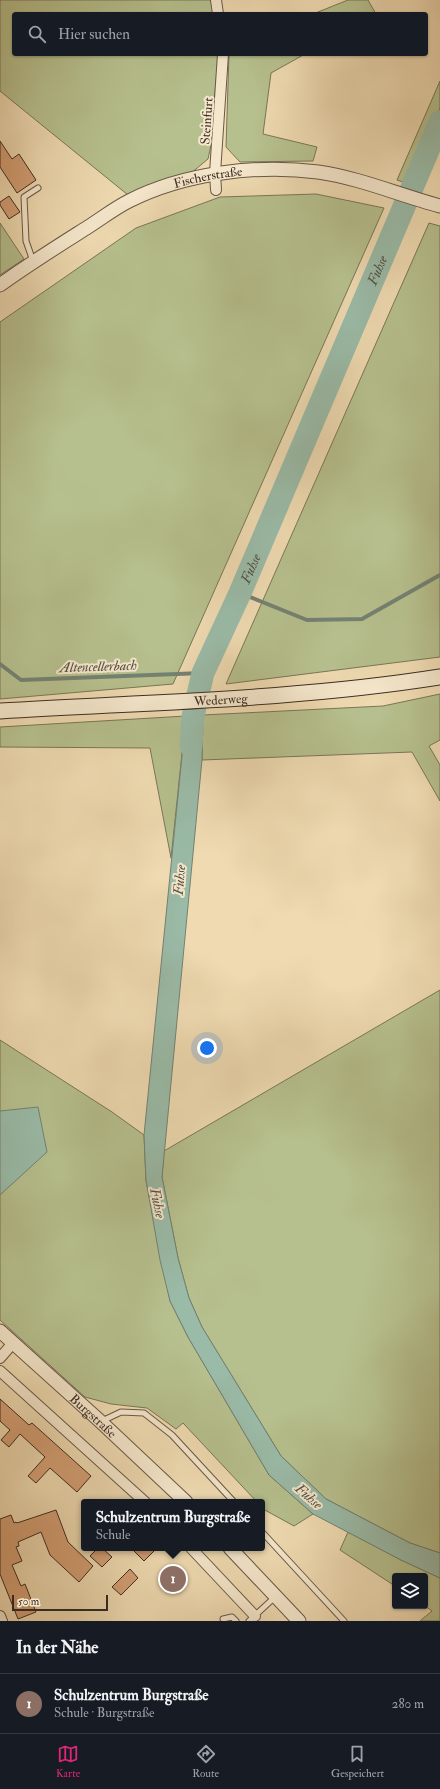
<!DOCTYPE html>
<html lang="de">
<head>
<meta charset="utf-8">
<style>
	:root { --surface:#171b24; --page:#20242c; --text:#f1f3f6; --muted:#9ea1a6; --line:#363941; --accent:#db2777 }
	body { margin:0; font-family:"IM FELL Double Pica",serif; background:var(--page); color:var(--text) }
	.controls { position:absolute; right:12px; bottom:12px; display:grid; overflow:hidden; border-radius:4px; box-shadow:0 1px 3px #0004 }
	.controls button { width:36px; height:36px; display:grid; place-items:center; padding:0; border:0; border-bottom:1px solid var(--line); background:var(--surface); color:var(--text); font:20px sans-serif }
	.scale { position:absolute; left:12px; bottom:10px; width:96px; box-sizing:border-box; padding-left:4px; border:2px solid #3c2d24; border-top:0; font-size:11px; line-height:14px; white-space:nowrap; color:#3c2d24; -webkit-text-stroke:3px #f5e7cc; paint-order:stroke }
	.you { position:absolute; left:207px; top:1048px; width:14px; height:14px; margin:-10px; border:3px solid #fff; border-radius:50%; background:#1a73e8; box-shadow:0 0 0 6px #1a73e833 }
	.badge { display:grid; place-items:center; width:26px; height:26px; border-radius:50%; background:var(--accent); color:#fff; font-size:13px; font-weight:700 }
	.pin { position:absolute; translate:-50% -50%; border:2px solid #fff; box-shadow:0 1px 4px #0006 }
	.popup { position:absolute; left:81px; top:1499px; width:184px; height:52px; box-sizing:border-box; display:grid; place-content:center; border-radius:4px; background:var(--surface); filter:drop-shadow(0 1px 3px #0005); font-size:13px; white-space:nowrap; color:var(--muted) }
	.popup b { font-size:15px; color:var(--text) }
	.popup::after { content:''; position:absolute; left:50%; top:100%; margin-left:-8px; border:8px solid transparent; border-top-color:var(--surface) }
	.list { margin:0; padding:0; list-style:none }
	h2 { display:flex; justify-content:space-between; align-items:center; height:52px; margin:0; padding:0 16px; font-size:17px }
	h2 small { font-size:13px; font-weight:400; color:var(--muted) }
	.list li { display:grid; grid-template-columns:26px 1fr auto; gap:12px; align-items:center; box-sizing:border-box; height:60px; padding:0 16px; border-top:1px solid var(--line) }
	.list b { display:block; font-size:15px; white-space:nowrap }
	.list p { margin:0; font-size:13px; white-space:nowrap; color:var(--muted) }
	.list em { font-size:13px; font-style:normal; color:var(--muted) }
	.icon { flex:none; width:22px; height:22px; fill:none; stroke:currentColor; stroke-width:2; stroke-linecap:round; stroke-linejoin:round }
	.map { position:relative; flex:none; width:440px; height:1621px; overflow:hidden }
	.search { position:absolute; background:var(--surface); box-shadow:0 1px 3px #0004; left:12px; right:12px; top:12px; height:44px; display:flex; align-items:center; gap:10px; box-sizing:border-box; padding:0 14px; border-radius:4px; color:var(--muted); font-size:15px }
	.sheet { height:112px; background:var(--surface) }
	nav { display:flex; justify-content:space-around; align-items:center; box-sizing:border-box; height:56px; border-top:1px solid var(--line); background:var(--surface); font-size:11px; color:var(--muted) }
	nav a { display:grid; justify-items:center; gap:2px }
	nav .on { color:var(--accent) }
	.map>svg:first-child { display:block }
	.green { fill:#b6c08e; stroke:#797659 }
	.water { fill:#9abba8; stroke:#748273 }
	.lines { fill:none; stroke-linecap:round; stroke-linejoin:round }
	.stream { stroke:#748273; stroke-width:4 }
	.river { stroke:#9abba8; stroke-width:23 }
	.building { fill:#d49f75; stroke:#3c2d24 }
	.service-casing { stroke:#695847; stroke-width:7 }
	.minor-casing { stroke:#695847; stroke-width:12 }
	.tertiary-casing { stroke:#695847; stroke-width:15 }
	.secondary-casing { stroke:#3c2d24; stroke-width:17 }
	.service { stroke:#f5e7cc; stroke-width:5 }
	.minor { stroke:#f5e7cc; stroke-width:10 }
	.tertiary { stroke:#f5e7cc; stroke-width:13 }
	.secondary { stroke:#f5e7cc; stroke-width:15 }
	.labels { text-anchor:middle; stroke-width:4; stroke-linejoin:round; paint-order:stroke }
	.street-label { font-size:13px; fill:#3c2d24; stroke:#f5e7cc }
	.water-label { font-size:14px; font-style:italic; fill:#545045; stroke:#f5e7cc }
</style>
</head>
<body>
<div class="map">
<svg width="440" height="1621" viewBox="0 0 440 1621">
	<rect width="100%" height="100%" fill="#efdab1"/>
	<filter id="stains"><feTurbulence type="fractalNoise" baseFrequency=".005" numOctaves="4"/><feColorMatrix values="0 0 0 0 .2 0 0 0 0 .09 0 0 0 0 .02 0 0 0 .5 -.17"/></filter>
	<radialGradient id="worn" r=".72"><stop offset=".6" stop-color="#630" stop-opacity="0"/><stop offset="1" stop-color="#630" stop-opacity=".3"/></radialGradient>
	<path class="green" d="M0 0H211L213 14H14V54H219L213 111V136L208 159 190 174 128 195 0 91Z
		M348 0H368L376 14H313Z
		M229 54H305L271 73 263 134 317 147 313 161 240 162 226 147Z
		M440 81V108L406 183 397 180Z
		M316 194 384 208 173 684 0 699V322L136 228 220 197Z
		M0 223 24 259 0 275Z
		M429 223 440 226V657L226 684Z
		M440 694V740L429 746 440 765V801L412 752 202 760 203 715 383 706Z
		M186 716 171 858 150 748 0 747V727Z
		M440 990V1553L410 1543 326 1499 281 1456 202 1327 189 1298 178 1258 162 1177 164 1151Z
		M0 1040 112 1112 144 1135 146 1180 170 1301 188 1337 269 1475 313 1514 294 1526 263 1509 262 1502H257L183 1423 176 1429 147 1408 111 1404 85 1397 0 1320Z
		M348 1532 401 1560 440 1578V1621H420L432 1611 425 1606V1576H395V1586L340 1550Z"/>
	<path class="water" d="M203 715 202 760 162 1177 178 1258 189 1298 202 1327 281 1456 326 1499 410 1543 440 1553V1578L401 1560 313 1514 269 1475 188 1337 170 1301 160 1260 146 1180 144 1135 186 716Z
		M38 1107 47 1152 0 1195V1111Z"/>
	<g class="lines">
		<path class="stream" d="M240 593 307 620 362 619 440 575
			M0 664 21 680 203 673"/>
		<path class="river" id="s1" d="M191 746 193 716 203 673 240 593 440 122"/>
	</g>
	<path class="building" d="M0 141 12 159 19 154 36 180 17 193 0 167Z
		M9 196 20 212 9 219 0 205V202Z
		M0 1399 29 1425 32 1423 91 1476 77 1492 50 1468 36 1483 28 1476 45 1457 20 1434 9 1447 1 1440 10 1430 0 1421Z
		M56 1510 68 1542 93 1566 79 1582 50 1555 41 1532 18 1542 19 1546 16 1547 22 1561 12 1565 21 1586 25 1584 36 1612 18 1619 0 1574V1519L11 1515 14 1523 16 1522 17 1523Z
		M98 1548H102L112 1557 102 1567 90 1556Z
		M131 1548H157L144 1561Z
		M130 1569 138 1578 121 1595 112 1587Z"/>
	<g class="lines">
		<defs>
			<path id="service" d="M33 261 26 241 24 197 38 188
				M102 1421 121 1412 144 1413 172 1435 234 1502
				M262 1532 344 1621
				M223 1619 232 1617 236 1621
				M249 1621 275 1597"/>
			<path id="minor" d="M216 0 218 14
				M216 190 215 173 223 54
				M0 1358 13 1343
				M0 1371 145 1502
				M191 1548 255 1616
				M0 1616 2 1621"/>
			<g id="tertiary">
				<path id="s2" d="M0 285C29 264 58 246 88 227 102 218 115 208 129 201 184 173 258 164 318 172 360 178 399 195 440 206"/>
				<path id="s3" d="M0 1331 101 1422 186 1502"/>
				<path d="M230 1548 299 1621"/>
			</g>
			<g id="secondary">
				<path id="s4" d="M0 711C147 702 295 700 440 677"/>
			</g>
		</defs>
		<use href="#service" class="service-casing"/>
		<use href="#minor" class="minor-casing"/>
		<use href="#tertiary" class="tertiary-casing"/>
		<use href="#secondary" class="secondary-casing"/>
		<use href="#service" class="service"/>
		<use href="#minor" class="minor"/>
		<use href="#tertiary" class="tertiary"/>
		<use href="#secondary" class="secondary"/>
	</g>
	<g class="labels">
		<g class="street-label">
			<text transform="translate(206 121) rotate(-86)" y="5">Steinfurt</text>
			<text dy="5" stroke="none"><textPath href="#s2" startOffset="237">Fischerstraße</textPath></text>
			<text dy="5" stroke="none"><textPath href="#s4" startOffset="221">Wederweg</textPath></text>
			<text dy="5" stroke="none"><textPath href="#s3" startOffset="126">Burgstraße</textPath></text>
		</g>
		<g class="water-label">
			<text dy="5" stroke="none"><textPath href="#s1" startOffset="513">Fuhse</textPath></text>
			<text dy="5" stroke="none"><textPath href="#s1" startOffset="189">Fuhse</textPath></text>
			<text transform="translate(98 666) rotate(-2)" y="5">Altencellerbach</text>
			<text transform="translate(179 880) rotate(-85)" y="5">Fuhse</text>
			<text transform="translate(158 1203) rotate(78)" y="5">Fuhse</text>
			<text transform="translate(309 1496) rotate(41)" y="5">Fuhse</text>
		</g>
	</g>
	<rect width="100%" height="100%" filter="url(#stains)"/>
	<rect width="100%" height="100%" fill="url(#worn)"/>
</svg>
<div class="controls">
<button><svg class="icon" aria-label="layers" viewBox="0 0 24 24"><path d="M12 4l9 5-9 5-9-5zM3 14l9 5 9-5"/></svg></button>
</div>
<div class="scale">50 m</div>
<div class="you"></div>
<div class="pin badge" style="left:173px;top:1579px;background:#8d6e63">1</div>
<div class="popup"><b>Schulzentrum Burgstraße</b>Schule</div>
<div class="search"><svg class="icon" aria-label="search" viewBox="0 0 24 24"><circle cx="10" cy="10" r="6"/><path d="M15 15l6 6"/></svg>Hier suchen</div>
</div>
<section class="sheet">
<h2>In der Nähe<small></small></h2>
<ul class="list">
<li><span class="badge" style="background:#8d6e63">1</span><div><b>Schulzentrum Burgstraße</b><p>Schule · Burgstraße</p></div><em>280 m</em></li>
</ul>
</section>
<nav>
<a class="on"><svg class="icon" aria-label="map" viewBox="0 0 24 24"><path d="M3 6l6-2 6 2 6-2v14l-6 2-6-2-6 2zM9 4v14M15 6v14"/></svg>Karte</a>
<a><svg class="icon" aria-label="directions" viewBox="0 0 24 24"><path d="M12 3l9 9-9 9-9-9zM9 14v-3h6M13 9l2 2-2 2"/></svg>Route</a>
<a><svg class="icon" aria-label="saved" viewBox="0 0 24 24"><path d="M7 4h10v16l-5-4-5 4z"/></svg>Gespeichert</a>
</nav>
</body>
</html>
